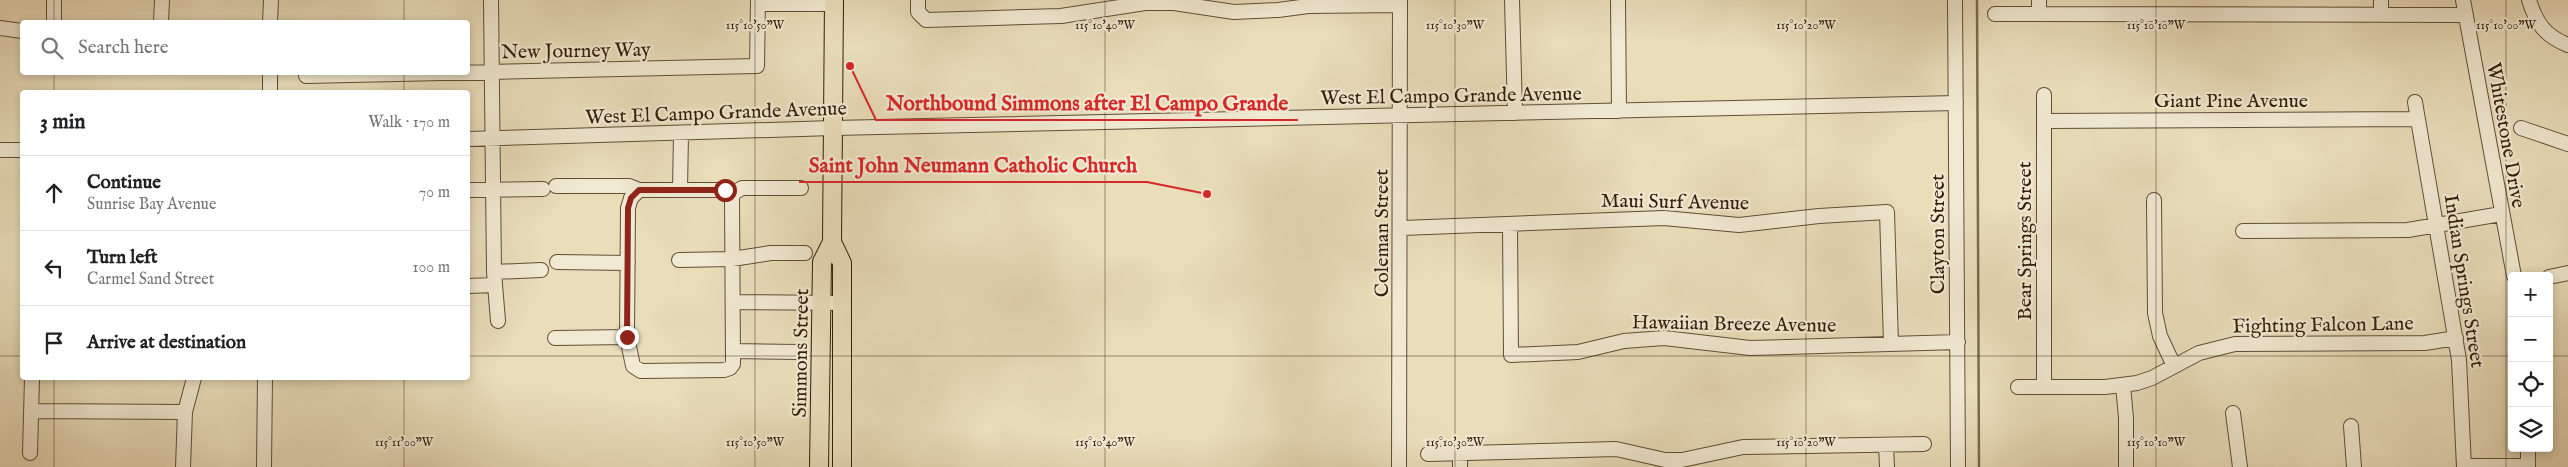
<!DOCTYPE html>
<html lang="en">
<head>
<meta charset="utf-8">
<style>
	:root { --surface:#fff; --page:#f6f6f6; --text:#202124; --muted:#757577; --line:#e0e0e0 }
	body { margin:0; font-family:"IM FELL English",serif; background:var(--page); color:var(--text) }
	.controls { position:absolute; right:15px; bottom:15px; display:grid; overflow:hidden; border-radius:5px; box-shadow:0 2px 8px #0003 }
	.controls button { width:45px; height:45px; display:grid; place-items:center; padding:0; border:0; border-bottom:1px solid var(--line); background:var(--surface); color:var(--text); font:25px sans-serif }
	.stop { position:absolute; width:15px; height:15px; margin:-11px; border:4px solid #8f2418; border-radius:50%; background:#fff }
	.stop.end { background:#8f2418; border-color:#fff; box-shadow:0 1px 5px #0008 }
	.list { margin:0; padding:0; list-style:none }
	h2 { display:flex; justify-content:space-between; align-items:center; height:65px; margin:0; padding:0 20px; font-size:21px }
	h2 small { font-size:16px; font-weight:400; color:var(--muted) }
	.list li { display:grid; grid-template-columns:32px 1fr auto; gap:15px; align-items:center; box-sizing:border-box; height:75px; padding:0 20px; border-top:1px solid var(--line) }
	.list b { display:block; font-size:19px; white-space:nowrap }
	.list p { margin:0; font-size:16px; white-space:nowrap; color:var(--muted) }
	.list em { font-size:16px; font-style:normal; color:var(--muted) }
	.icon { flex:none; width:28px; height:28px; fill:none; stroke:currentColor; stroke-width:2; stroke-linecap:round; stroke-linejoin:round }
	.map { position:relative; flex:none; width:2568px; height:467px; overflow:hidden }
	.search { position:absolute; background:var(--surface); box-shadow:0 2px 8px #0003; left:20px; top:20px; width:450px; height:55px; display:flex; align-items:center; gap:12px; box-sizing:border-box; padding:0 18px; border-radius:5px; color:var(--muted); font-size:19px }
	.panel { position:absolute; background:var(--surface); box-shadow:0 2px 8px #0003; left:20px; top:90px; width:450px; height:290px; border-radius:5px }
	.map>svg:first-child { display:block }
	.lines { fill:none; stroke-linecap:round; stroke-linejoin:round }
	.stream { stroke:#7b6a50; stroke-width:2.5 }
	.minor-casing { stroke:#604e36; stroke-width:16 }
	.major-casing { stroke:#331e0a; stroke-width:20 }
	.minor { stroke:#f1e9d2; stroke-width:14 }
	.major { stroke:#e9ddba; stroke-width:18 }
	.route { stroke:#8f2418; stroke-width:6 }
	.ticks { fill:none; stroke:#331e0a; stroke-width:1; stroke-opacity:0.45 }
	.labels { text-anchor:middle; stroke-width:4.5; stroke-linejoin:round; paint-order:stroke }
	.street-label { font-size:20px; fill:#331e0a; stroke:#f1e9d2 }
	.ticks-label { font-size:12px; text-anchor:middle; fill:#331e0a; stroke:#f1e9d2; stroke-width:4.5; stroke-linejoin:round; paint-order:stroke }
	.leader { fill:none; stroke:#d62828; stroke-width:2 }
	.callout-dot { fill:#d62828; stroke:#f1e9d2; stroke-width:2 }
	.callout-label { font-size:21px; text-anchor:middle; font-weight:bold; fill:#d62828; stroke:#f1e9d2; stroke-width:4.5; stroke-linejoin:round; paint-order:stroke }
</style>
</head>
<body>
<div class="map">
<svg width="2568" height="467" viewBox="0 0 2568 467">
	<rect width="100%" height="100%" fill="#e9ddba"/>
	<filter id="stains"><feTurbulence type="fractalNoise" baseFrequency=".004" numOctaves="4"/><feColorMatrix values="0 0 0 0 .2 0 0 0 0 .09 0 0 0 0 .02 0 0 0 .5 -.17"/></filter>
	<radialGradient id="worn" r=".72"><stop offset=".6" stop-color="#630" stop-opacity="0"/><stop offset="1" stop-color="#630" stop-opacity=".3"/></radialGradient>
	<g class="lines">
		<path class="stream" d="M1977 0 1979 467"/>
		<defs>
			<path id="minor" d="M491 0 494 272 498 321
				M918 0V12L926 20 1061 16 1145 3H1174L1234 12 1278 10 1308 6 1400 5
				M1512 0 1515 113
				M1618 0 1619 111
				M1955 0 1958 467
				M2463 0 2514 276
				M2529 0C2536 23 2545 36 2568 45
				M758 4H834
				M1995 14 2466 15
				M2039 14V0
				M2381 15V0
				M54 22V0
				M161 22 162 0
				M270 22 271 0
				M0 28 22 31
				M306 76 757 66 758 0
				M270 92V72
				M2044 95V387
				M2415 102 2459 360 2464 467
				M2044 121 2418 119
				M2521 128 2568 144
				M468 139 833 128 1956 103
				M0 150H22
				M556 186H629L639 190H725L732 194
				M468 190 543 189
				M639 190 631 198 628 208 627 337 633 366 641 371 724 370 730 368 733 364 732 194
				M680 190 681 134
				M732 194 742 188H801
				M2154 200 2155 313 2160 336 2174 366
				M1510 225 1511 355 1578 352 1624 341 1664 338 1750 348 1958 342
				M1402 228 1664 218 1739 225 1819 216 1887 212 1891 344
				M2243 231 2408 230 2501 214
				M679 260 732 259 771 253H805
				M557 262 628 263
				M494 272 541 270
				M2549 277 2568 273
				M468 286 494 285
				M733 302 842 303
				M555 338 627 337
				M733 351 799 352
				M2123 385 2126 418V467
				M2018 387H2105L2137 383 2152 378 2199 353 2235 344 2425 343 2456 338
				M31 411 185 412
				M2233 413 2240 467
				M2351 426 2354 467
				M1886 445 1887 467
				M2528 448V467
				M30 453 32 378
				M1428 454 1616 449 1665 460H1682L1743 447 1924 444
				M2464 466H2528
				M183 467 185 412 194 378
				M264 467 265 378
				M1399 467 1400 0
				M1460 467V452"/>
			<path id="major" d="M834 0 832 242 842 263V467
				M819 467 822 262 832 242"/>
		</defs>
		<use href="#minor" class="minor-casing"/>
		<use href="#major" class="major-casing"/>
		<use href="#minor" class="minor"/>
		<use href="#major" class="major"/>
	</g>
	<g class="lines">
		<path class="route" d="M627 337 628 208 631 198 639 190H725"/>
	</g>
	<path class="ticks" d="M54 0V22M404 0V22M755 0V467M1105 0V467M1455 0V467M1806 0V467M2156 0V467M2506 0V467M54 72V92M404 72V92M0 356H22M468 356H2512M2549 356H2568M54 378V467M404 378V467"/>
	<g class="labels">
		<g class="street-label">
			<text transform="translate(576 50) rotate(-1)" y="7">New Journey Way</text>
			<text transform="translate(1451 95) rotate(-1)" y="7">West El Campo Grande Avenue</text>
			<text x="2231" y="107">Giant Pine Avenue</text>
			<text transform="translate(716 112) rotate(-2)" y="7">West El Campo Grande Avenue</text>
			<text transform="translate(2507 135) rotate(80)" y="7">Whitestone Drive</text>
			<text transform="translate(1675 201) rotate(1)" y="7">Maui Surf Avenue</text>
			<text transform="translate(1381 233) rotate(-90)" y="7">Coleman Street</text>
			<text transform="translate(1937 234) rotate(-90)" y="7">Clayton Street</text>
			<text transform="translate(2024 241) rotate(-90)" y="7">Bear Springs Street</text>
			<text transform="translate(2465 281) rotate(81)" y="7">Indian Springs Street</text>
			<text transform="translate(1734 323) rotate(1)" y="7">Hawaiian Breeze Avenue</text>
			<text transform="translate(2323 324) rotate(-1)" y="7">Fighting Falcon Lane</text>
			<text transform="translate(800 353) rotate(-89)" y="7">Simmons Street</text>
		</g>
	</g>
	<g class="ticks-label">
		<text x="755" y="29">115°10'50"W</text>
		<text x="1105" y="29">115°10'40"W</text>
		<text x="1455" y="29">115°10'30"W</text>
		<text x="1806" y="29">115°10'20"W</text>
		<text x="2156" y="29">115°10'10"W</text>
		<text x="2506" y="29">115°10'00"W</text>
		<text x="404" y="446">115°11'00"W</text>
		<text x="755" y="446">115°10'50"W</text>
		<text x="1105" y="446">115°10'40"W</text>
		<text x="1455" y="446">115°10'30"W</text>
		<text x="1806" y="446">115°10'20"W</text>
		<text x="2156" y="446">115°10'10"W</text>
	</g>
	<path class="leader" d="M850 66L876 120H1298M1207 194L1147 182H799"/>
	<g class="callout-dot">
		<circle cx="850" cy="66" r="5"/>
		<circle cx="1207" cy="194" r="5"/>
	</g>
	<g class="callout-label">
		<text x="1087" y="110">Northbound Simmons after El Campo Grande</text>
		<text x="973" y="172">Saint John Neumann Catholic Church</text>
	</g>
	<rect width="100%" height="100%" filter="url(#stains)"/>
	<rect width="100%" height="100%" fill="url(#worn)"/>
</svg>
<div class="controls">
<button>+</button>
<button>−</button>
<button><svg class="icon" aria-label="locate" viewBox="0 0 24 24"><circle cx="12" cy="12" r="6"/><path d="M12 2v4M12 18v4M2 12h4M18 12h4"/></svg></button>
<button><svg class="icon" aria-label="layers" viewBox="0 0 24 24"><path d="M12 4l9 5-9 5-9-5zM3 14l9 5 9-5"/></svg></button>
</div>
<div class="stop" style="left:725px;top:190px"></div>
<div class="stop end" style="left:627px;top:337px"></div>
<div class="search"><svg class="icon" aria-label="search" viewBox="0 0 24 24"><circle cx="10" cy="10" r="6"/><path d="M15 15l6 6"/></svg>Search here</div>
<section class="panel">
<h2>3 min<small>Walk · 170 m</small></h2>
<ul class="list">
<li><svg class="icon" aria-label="ahead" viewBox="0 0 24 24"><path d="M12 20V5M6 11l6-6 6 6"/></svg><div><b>Continue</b><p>Sunrise Bay Avenue</p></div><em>70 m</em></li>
<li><svg class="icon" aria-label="left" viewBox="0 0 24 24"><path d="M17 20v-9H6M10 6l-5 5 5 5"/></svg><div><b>Turn left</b><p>Carmel Sand Street</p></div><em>100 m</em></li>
<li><svg class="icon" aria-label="arrive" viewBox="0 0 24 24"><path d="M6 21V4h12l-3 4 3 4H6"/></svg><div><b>Arrive at destination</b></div></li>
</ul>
</section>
</div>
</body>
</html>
